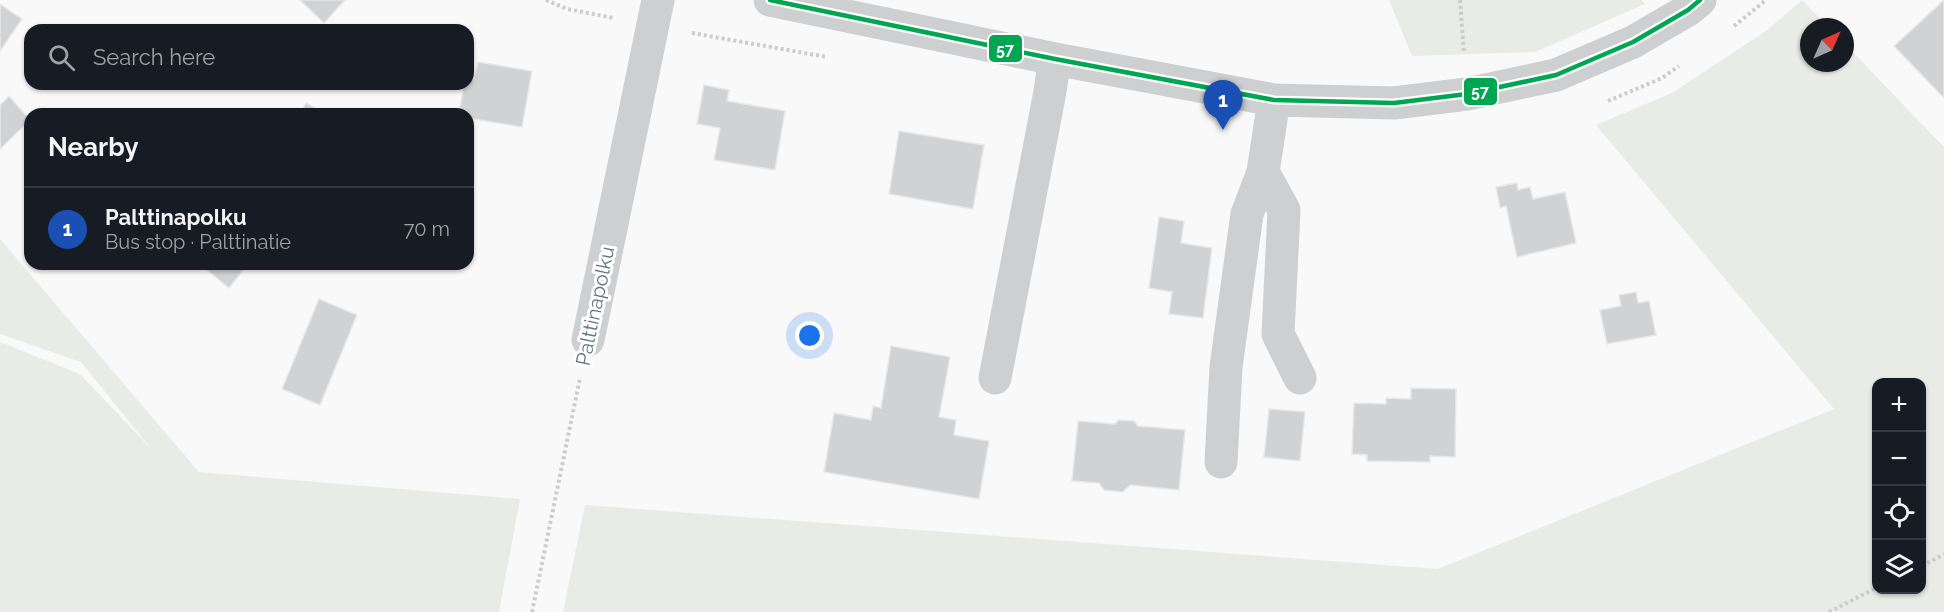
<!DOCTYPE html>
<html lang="en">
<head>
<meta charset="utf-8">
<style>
	:root { --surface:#171b24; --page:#242831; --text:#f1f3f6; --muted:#9ea1a6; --line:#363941; --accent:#99a4ac }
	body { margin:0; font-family:Raleway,sans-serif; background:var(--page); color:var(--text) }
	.controls { position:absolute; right:18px; bottom:18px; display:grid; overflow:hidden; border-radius:12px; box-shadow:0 2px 4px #0004 }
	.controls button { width:54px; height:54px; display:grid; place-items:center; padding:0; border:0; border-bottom:2px solid var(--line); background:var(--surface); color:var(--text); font:30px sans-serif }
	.compass { position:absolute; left:1800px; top:18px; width:54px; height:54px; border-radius:50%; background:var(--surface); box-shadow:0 2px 4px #0004; rotate:45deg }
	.you { position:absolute; left:810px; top:336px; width:21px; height:21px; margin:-15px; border:4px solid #fff; border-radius:50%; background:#1a73e8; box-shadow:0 0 0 9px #1a73e833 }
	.badge { display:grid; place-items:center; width:39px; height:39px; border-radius:50%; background:var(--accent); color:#fff; font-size:20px; font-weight:700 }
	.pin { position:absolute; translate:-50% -50px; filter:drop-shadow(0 2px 3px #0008) }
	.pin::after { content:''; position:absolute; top:32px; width:21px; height:18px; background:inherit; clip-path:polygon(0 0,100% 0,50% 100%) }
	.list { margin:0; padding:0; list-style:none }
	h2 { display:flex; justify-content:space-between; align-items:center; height:78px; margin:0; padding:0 24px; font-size:26px }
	h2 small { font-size:20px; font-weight:400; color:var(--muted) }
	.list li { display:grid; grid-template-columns:39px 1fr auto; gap:18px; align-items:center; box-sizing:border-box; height:84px; padding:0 24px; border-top:2px solid var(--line) }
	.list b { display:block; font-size:22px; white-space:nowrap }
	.list p { margin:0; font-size:20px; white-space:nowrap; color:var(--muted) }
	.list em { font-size:20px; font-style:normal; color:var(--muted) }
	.icon { flex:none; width:33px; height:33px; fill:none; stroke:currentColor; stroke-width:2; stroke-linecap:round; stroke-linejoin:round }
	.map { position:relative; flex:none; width:1944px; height:612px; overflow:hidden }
	.search { position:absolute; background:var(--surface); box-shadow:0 2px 4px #0004; left:24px; top:24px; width:450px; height:66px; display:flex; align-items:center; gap:15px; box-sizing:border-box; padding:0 21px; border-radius:18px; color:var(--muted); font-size:22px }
	.panel { position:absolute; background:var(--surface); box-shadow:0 2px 4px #0004; left:24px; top:108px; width:450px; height:162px; border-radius:18px }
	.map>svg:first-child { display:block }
	.green { fill:#e8ebe6; fill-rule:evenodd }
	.building { fill:#d0d2d3; stroke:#e8e8e8; stroke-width:1.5 }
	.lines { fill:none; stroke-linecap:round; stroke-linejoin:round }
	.path { stroke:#cbcccd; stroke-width:4; stroke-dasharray:3 3; stroke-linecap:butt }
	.minor { stroke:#cecfd0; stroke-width:33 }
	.bus-1-casing { stroke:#fff; stroke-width:9 }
	.bus-1 { stroke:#00a651; stroke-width:4.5 }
	.labels { text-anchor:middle; stroke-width:6; stroke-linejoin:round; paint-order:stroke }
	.street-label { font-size:20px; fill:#657683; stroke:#fff }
	.line-badge { stroke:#fff; stroke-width:2 }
	.badge-label { font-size:16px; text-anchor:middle; font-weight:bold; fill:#fff }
</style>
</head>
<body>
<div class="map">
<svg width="1944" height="612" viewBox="0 0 1944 612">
	<rect width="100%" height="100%" fill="#f9f9f9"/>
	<path class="green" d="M1389 0H1641L1645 4 1535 52 1412 56Z
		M1802 0 1828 27H1809V63H1845V44L1944 147V612H563L585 505 1438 569 1834 409 1596 125 1672 93 1766 31ZM1876 382H1922V590H1876Z
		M0 239 199 472 520 499 499 612H0V342L80 374 153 451 81 362 0 334Z"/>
	<path class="building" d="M300 0H345L324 23Z
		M1944 0V98L1894 46Z
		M0 4 22 19 0 51Z
		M478 62 532 71 522 127 468 118V114H459L464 84H468V79L474 80Z
		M704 85 729 90 727 101 785 111 775 170 714 160 720 128 697 124Z
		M9 96 30 120 0 149V105Z
		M306 103 325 114H300Z
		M899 131 984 145 973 209 889 194Z
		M1517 183 1518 190 1530 187 1533 199 1565 192 1576 243 1517 257 1506 206 1500 208 1496 187Z
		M1159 217 1184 221 1181 243 1212 248 1203 318 1169 314 1172 292 1149 288Z
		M200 264H248L229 288Z
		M1636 292 1638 303 1649 301 1656 335 1607 344 1600 310 1621 306 1619 295Z
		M319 299 357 315 320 405 282 389Z
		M891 346 950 357 939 417 956 420 954 435 989 441 979 499 824 472 834 413 871 420 873 406 881 408Z
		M1411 388 1456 389 1455 457 1430 456V462L1367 461V455L1352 454 1354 403 1386 404V398L1411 399Z
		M1269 409 1305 412 1300 461 1264 457Z
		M1119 420 1134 421 1138 426 1185 430 1179 490 1130 485 1123 492 1104 490 1099 483 1072 481 1078 421 1115 424Z"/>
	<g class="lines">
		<path class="path" d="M546 0 567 9 614 18
			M1460 0 1464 53
			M1734 26 1766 0
			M692 33 827 57
			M1608 101 1662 78 1679 66
			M1922 566 1944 554
			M532 612 580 378
			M1829 612 1876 588"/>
		<path class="minor" d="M770 0 1055 59 1274 100 1394 103 1467 94 1556 75 1633 42 1688 10 1700 0
			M1263 172 1284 210 1278 334 1300 378
			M588 340 658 0
			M995 378 1049 97 1055 59
			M1221 462 1226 367 1247 214 1263 172 1274 100"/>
		<defs>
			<path id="bus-1" d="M770 0 1055 59 1274 100 1394 103 1467 94 1556 75 1633 42 1688 10 1700 0"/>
		</defs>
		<use href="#bus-1" class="bus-1-casing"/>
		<use href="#bus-1" class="bus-1"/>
	</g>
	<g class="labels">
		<g class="street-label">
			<text transform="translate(595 306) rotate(-78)" y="7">Palttinapolku</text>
		</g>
	</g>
	<g class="line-badge">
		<rect x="988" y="34" width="35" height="29" rx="6" fill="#00a651"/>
		<rect x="1463" y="77" width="35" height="29" rx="6" fill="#00a651"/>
	</g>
	<g class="badge-label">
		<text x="1005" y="55">57</text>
		<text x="1480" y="97">57</text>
	</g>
</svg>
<div class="controls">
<button>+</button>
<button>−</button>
<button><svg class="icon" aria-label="locate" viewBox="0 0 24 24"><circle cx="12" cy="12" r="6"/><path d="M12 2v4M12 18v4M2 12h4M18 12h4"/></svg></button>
<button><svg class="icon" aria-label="layers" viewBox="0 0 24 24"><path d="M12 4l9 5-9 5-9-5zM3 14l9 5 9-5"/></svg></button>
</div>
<svg class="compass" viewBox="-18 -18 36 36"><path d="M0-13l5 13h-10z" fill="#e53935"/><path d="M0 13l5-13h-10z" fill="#9ea1a6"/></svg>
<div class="you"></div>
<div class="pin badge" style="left:1223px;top:130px;background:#1a4fb4">1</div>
<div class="search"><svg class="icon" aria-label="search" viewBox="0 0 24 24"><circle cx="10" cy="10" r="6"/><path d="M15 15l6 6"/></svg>Search here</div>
<section class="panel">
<h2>Nearby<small></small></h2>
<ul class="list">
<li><span class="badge" style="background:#1a4fb4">1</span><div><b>Palttinapolku</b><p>Bus stop · Palttinatie</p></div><em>70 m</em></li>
</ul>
</section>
</div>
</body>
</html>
